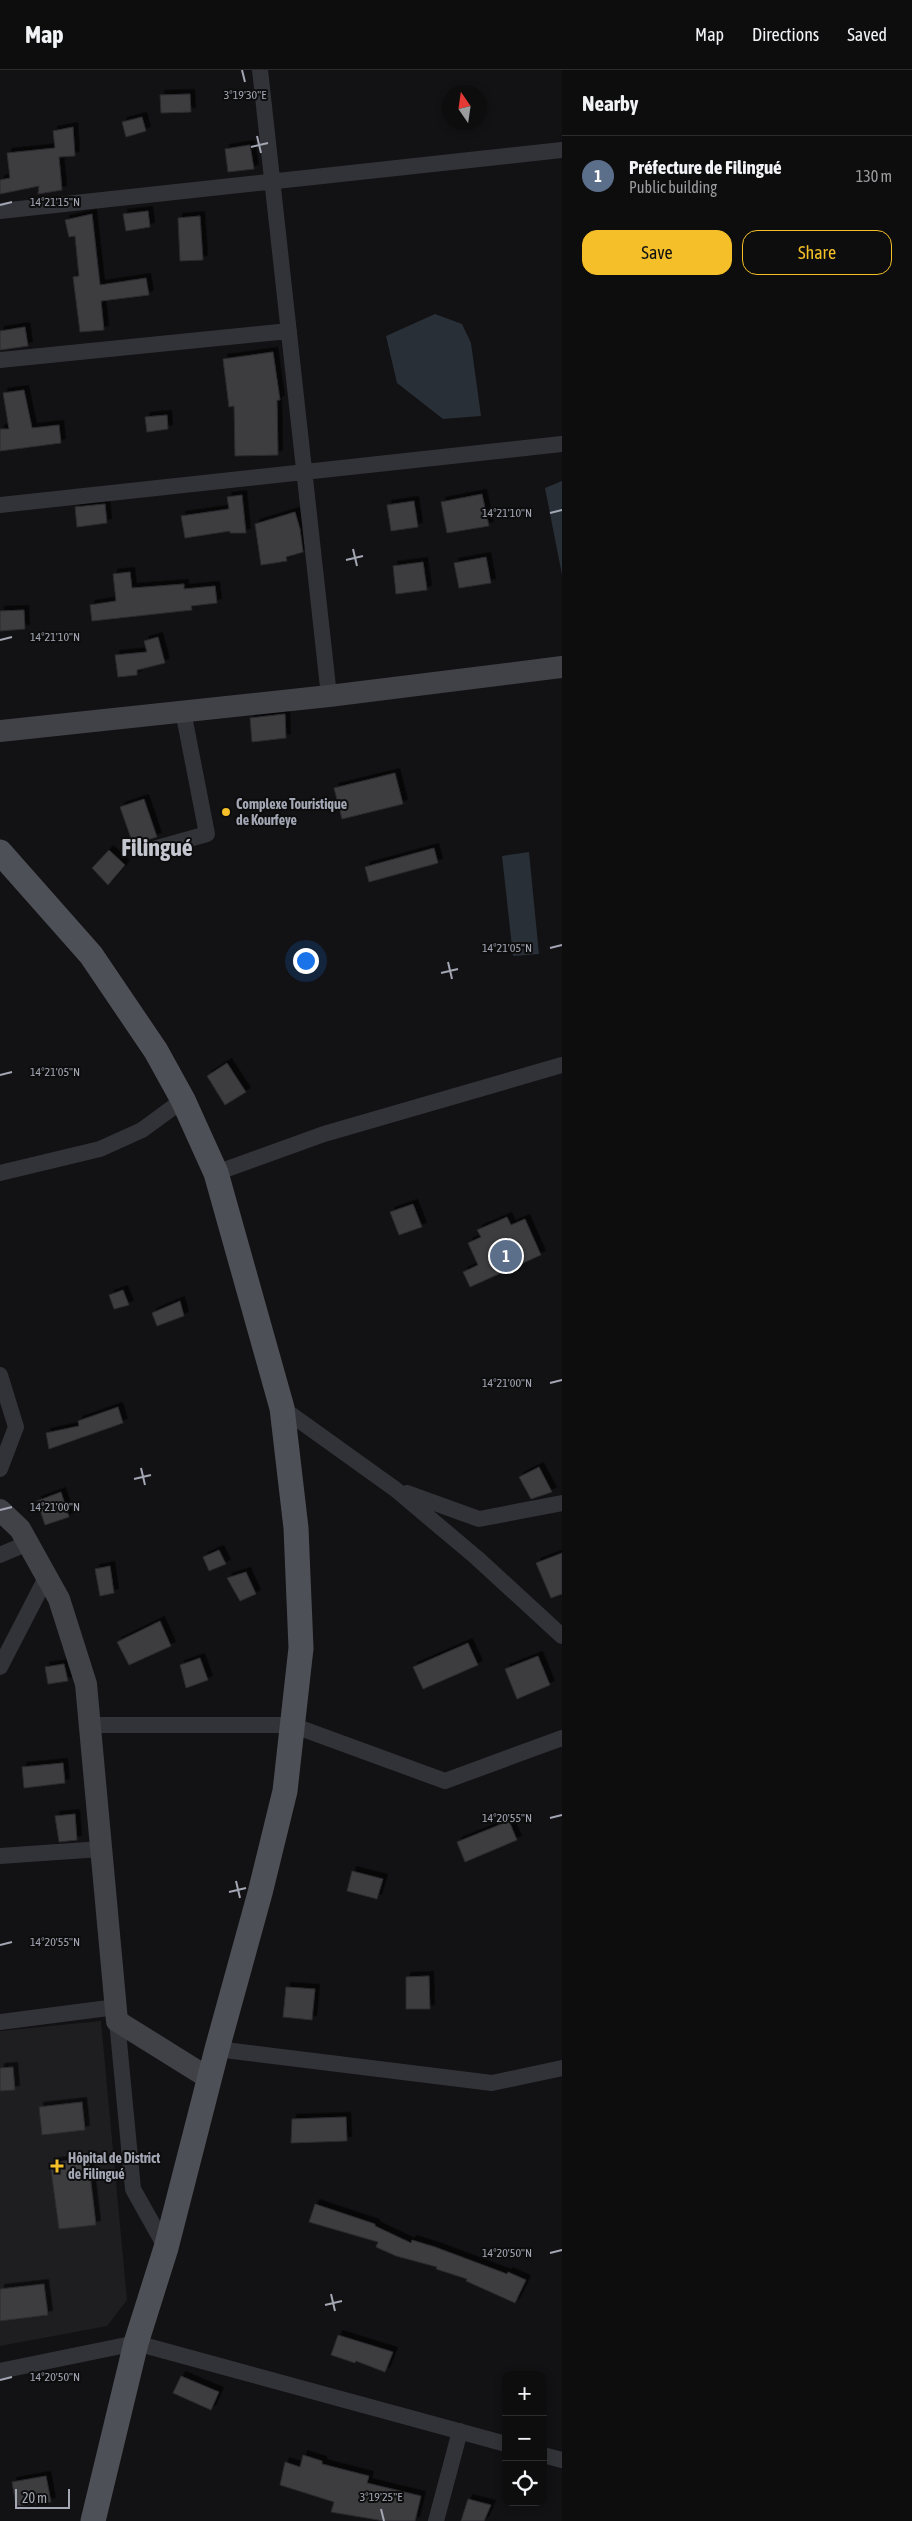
<!DOCTYPE html>
<html lang="en">
<head>
<meta charset="utf-8">
<style>
	:root { --surface:#0e0d0e; --page:#1c1b1c; --text:#f1f3f6; --muted:#9b9c9e; --line:#2e2d2e; --accent:#f4bf28 }
	body { margin:0; font-family:"Asap Condensed",sans-serif; background:var(--page); color:var(--text) }
	.controls { position:absolute; right:15px; bottom:15px; display:grid; overflow:hidden; border-radius:10px; box-shadow:0 2px 8px #0003 }
	.controls button { width:45px; height:45px; display:grid; place-items:center; padding:0; border:0; border-bottom:1px solid var(--line); background:var(--surface); color:var(--text); font:25px sans-serif }
	.compass { position:absolute; left:442px; top:15px; width:45px; height:45px; border-radius:50%; background:var(--surface); box-shadow:0 2px 8px #0003; rotate:347deg }
	.scale { position:absolute; left:15px; bottom:12px; width:55px; box-sizing:border-box; padding-left:5px; border:2px solid #a3a7b4; border-top:0; font-size:14px; line-height:18px; white-space:nowrap; color:#a3a7b4; -webkit-text-stroke:4px #0d0d0e; paint-order:stroke }
	.you { position:absolute; left:305px; top:890px; width:18px; height:18px; margin:-12px; border:4px solid #fff; border-radius:50%; background:#1a73e8; box-shadow:0 0 0 8px #1a73e833 }
	.badge { display:grid; place-items:center; width:32px; height:32px; border-radius:50%; background:var(--accent); color:#fff; font-size:16px; font-weight:700 }
	.pin { position:absolute; translate:-50% -50%; border:2px solid #fff; box-shadow:0 1px 5px #0006 }
	.list { margin:0; padding:0; list-style:none }
	h2 { display:flex; justify-content:space-between; align-items:center; height:65px; margin:0; padding:0 20px; font-size:21px }
	h2 small { font-size:16px; font-weight:400; color:var(--muted) }
	.list li { display:grid; grid-template-columns:32px 1fr auto; gap:15px; align-items:center; box-sizing:border-box; height:80px; padding:0 20px; border-top:1px solid var(--line) }
	.list b { display:block; font-size:19px; white-space:nowrap }
	.list p { margin:0; font-size:16px; white-space:nowrap; color:var(--muted) }
	.list em { font-size:16px; font-style:normal; color:var(--muted) }
	.actions { display:flex; gap:10px; padding:15px 20px }
	.actions a { flex:1; padding:11px 0; border:1px solid var(--accent); border-radius:15px; text-align:center; font-size:18px; color:var(--accent) }
	.actions .main { background:var(--accent); color:#111 }
	.icon { flex:none; width:28px; height:28px; fill:none; stroke:currentColor; stroke-width:2; stroke-linecap:round; stroke-linejoin:round }
	.map { position:relative; flex:none; width:562px; height:2451px; overflow:hidden }
	header { display:flex; align-items:center; gap:30px; box-sizing:border-box; height:70px; padding:0 25px; background:var(--surface); border-bottom:1px solid var(--line) }
	header strong { font-size:24px }
	nav { display:flex; gap:28px; margin-inline-start:auto; font-size:18px }
	main { display:flex }
	aside { flex:1; background:var(--surface) }
	.map>svg:first-child { display:block }
	.built { fill:#1e1d20 }
	.water { fill:#282f37 }
	.building { fill:#3c3c40; stroke:#2c2b2f; filter:url(#shadow) }
	.lines { fill:none; stroke-linecap:round; stroke-linejoin:round }
	.street { stroke:#323338; stroke-width:16 }
	.secondary { stroke:#404248; stroke-width:22 }
	.primary { stroke:#4e5057; stroke-width:25 }
	.ticks { fill:none; stroke:#a3a7b4; stroke-width:2 }
	.poi-dot { fill:#f4bf28; stroke:#0d0d0e; stroke-width:2 }
	.labels { text-anchor:middle; stroke-width:4; stroke-linejoin:round; paint-order:stroke }
	.poi-label { font-size:14px; font-weight:bold; fill:#a3a7b4; stroke:#0d0d0e; text-anchor:start }
	.town-label { font-size:24px; font-weight:bold; fill:#c4c6d0; stroke:#0d0d0e }
	.ticks-label { font-size:12px; text-anchor:middle; fill:#a3a7b4; stroke:#0d0d0e; stroke-width:4; stroke-linejoin:round; paint-order:stroke }
</style>
</head>
<body>
<header>
<strong>Map</strong>
<nav><a>Map</a><a>Directions</a><a>Saved</a></nav>
</header>
<main>
<div class="map">
<svg width="562" height="2451" viewBox="0 0 562 2451">
	<defs>
		<filter id="shadow"><feDropShadow dx="4.5" dy="-4.5" stdDeviation="0" flood-color="#0009"/></filter>
	</defs>
	<rect width="100%" height="100%" fill="#121113"/>
	<path class="built" d="M101 1951 127 2230 107 2256 0 2276V1961Z"/>
	<path class="water" d="M435 244 462 254 471 273 481 346 443 349 397 313 386 266Z
		M562 411V505L545 418Z
		M529 782 539 884 513 886 502 786Z"/>
	<path class="building" d="M190 24 191 42 161 43 160 25Z
		M142 47 146 61 126 67 122 52Z
		M73 57 75 86 59 87 62 120 38 124 39 116 0 124V110L10 108 7 83 55 78 53 61Z
		M250 75 254 99 228 102 225 79Z
		M148 141 150 157 126 161 123 144Z
		M92 144 100 215 146 208 149 225 101 231 104 260 80 262 73 207 79 206 75 166 69 167 65 150Z
		M200 146 203 190 180 191 178 148Z
		M25 257 28 276 0 280V261Z
		M273 282 280 330H277L278 385 235 386 234 336 229 337 223 289Z
		M24 320 32 358 59 355 61 373 0 381V359H9L3 323Z
		M167 345 168 359 147 362 145 347Z
		M482 424 489 456 447 463 441 432Z
		M242 425 246 463H230V461L185 468 181 446 229 439 227 427Z
		M414 431 418 457 391 461 387 435Z
		M105 434 107 453 77 457 75 437Z
		M295 442 300 459 303 482 286 487 287 491 261 495 255 454Z
		M486 487 491 513 459 518 454 493Z
		M423 492 427 520 396 524 393 496Z
		M130 502 132 518 184 514V519L215 516 217 533 191 536 192 540 92 551 90 535 116 531 113 504Z
		M24 540 25 559 0 561V541Z
		M158 567 165 593 137 600V605L118 607 115 585 147 582 144 571Z
		M285 644 286 668 252 672 250 648Z
		M395 703 403 734 342 749 334 718Z
		M144 729 157 767 133 774 120 737Z
		M434 778 438 793 369 812 365 797Z
		M109 780 125 795 108 815 92 798Z
		M227 993 246 1022 225 1035 207 1006Z
		M413 1134 422 1157 399 1165 390 1142Z
		M507 1147 511 1155 525 1149 541 1185 470 1217 463 1202 478 1195 468 1173 481 1167 477 1160Z
		M123 1220 129 1235 114 1239 109 1225Z
		M180 1231 184 1246 157 1256 152 1243Z
		M118 1337 123 1353 49 1379 46 1363 79 1356 78 1351Z
		M539 1397 552 1422 531 1429 519 1407Z
		M61 1422 69 1447 45 1455 37 1431Z
		M219 1480 226 1494 209 1501 203 1487Z
		M562 1483V1524L551 1528 536 1493Z
		M110 1496 114 1523 100 1526 95 1499Z
		M246 1502 256 1524 240 1531 227 1508Z
		M160 1551 171 1576 129 1595 117 1572Z
		M468 1573 478 1595 423 1619 413 1597Z
		M538 1586 550 1615 517 1629 505 1599Z
		M200 1588 208 1610 186 1618 180 1595Z
		M64 1594 68 1611 48 1614 45 1597Z
		M63 1693 65 1713 24 1718 22 1697Z
		M75 1744 77 1770 59 1772 55 1746Z
		M509 1751 517 1770 465 1792 457 1772Z
		M352 1801 383 1809 377 1829 347 1821Z
		M429 1906 430 1939H406V1907Z
		M286 1917 315 1919 312 1950 283 1947Z
		M13 1997 15 2020 0 2021V1998Z
		M82 2032 85 2060 42 2065 39 2037Z
		M346 2047 347 2071 291 2073 292 2049Z
		M88 2088 96 2155 59 2159 50 2093Z
		M315 2134 375 2154V2156L411 2173 412 2170 435 2177 507 2204 508 2202 526 2210 515 2233 466 2211 467 2209 436 2199 437 2197 396 2186 376 2177 378 2172 309 2152Z
		M44 2214 48 2245 0 2251V2219Z
		M338 2265 393 2282 385 2302 356 2291 355 2293 331 2285Z
		M181 2306 219 2322 211 2340 173 2323Z
		M303 2385 322 2391V2394L369 2406 367 2413 421 2426 415 2451H384L331 2442 334 2432 280 2415 285 2392 300 2397Z
		M46 2406 51 2432 16 2436 12 2412Z
		M468 2429 491 2435 484 2451H461Z"/>
	<g class="lines">
		<path class="street" d="M260 0 329 626
			M0 141 562 80
			M0 290 289 261
			M0 435 562 374
			M157 778 207 764 183 641
			M0 1103 100 1079 142 1060 183 1030
			M216 1103 324 1064 562 995
			M0 1305 16 1357 0 1399
			M282 1338 395 1419 477 1488 562 1566
			M407 1423 479 1449 562 1433
			M0 1485 28 1473
			M0 1597 47 1506
			M90 1655H292L445 1711 562 1668
			M0 1786 101 1779
			M117 1951 133 2119 166 2178
			M0 1952 116 1937
			M217 1979 492 2013 562 1998
			M0 2301 136 2273 506 2374
			M543 2385 562 2390
			M436 2451 460 2361"/>
		<path class="secondary" d="M0 661 329 626 562 597
			M0 1440 20 1459 59 1529 86 1614 117 1951 210 2009"/>
		<path class="primary" d="M0 782 91 885 156 981 183 1030 216 1103 282 1338 296 1458 301 1578 285 1721 260 1823 217 1979 166 2178 136 2273 93 2451"/>
	</g>
	<path class="ticks" d="M242 0 245 12M257 66 261 83M251 77 268 73M0 135 12 132M550 443 562 440M353 479 357 496M346 490 363 486M0 570 12 567M550 878 562 875M448 892 452 909M441 903 458 899M0 1005 12 1002M550 1313 562 1310M141 1398 145 1415M134 1409 151 1405M0 1440 12 1437M550 1748 562 1745M236 1811 240 1828M229 1822 246 1818M0 1875 12 1872M550 2183 562 2180M331 2224 335 2241M325 2235 342 2231M0 2310 12 2307M381 2439 384 2451"/>
	<g class="poi-dot">
		<circle cx="226" cy="742" r="5"/>
		<path d="M54.5 2088.5h5v5h5v5h-5v5h-5v-5h-5v-5h5z"/>
	</g>
	<g class="labels">
		<g class="poi-label">
			<text x="236" y="739">Complexe Touristique<tspan x="236" dy="16">de Kourfeye</tspan></text>
			<text x="68" y="2093">Hôpital de District<tspan x="68" dy="16">de Filingué</tspan></text>
		</g>
		<g class="town-label">
			<text x="157" y="786">Filingué</text>
		</g>
	</g>
	<g class="ticks-label">
		<text x="245" y="29">3°19'30"E</text>
		<text x="55" y="136">14°21'15"N</text>
		<text x="507" y="447">14°21'10"N</text>
		<text x="55" y="571">14°21'10"N</text>
		<text x="507" y="882">14°21'05"N</text>
		<text x="55" y="1006">14°21'05"N</text>
		<text x="507" y="1317">14°21'00"N</text>
		<text x="55" y="1441">14°21'00"N</text>
		<text x="507" y="1752">14°20'55"N</text>
		<text x="55" y="1876">14°20'55"N</text>
		<text x="507" y="2187">14°20'50"N</text>
		<text x="55" y="2311">14°20'50"N</text>
		<text x="381" y="2431">3°19'25"E</text>
	</g>
</svg>
<div class="controls">
<button>+</button>
<button>−</button>
<button><svg class="icon" aria-label="locate" viewBox="0 0 24 24"><circle cx="12" cy="12" r="6"/><path d="M12 2v4M12 18v4M2 12h4M18 12h4"/></svg></button>
</div>
<svg class="compass" viewBox="-18 -18 36 36"><path d="M0-13l5 13h-10z" fill="#e53935"/><path d="M0 13l5-13h-10z" fill="#9b9c9e"/></svg>
<div class="scale">20 m</div>
<div class="you"></div>
<div class="pin badge" style="left:506px;top:1186px;background:#5c6f8a">1</div>
</div>
<aside>
<h2>Nearby<small></small></h2>
<ul class="list">
<li><span class="badge" style="background:#5c6f8a">1</span><div><b>Préfecture de Filingué</b><p>Public building</p></div><em>130 m</em></li>
</ul>
<div class="actions"><a class="main">Save</a><a>Share</a></div>
</aside>
</main>
</body>
</html>
